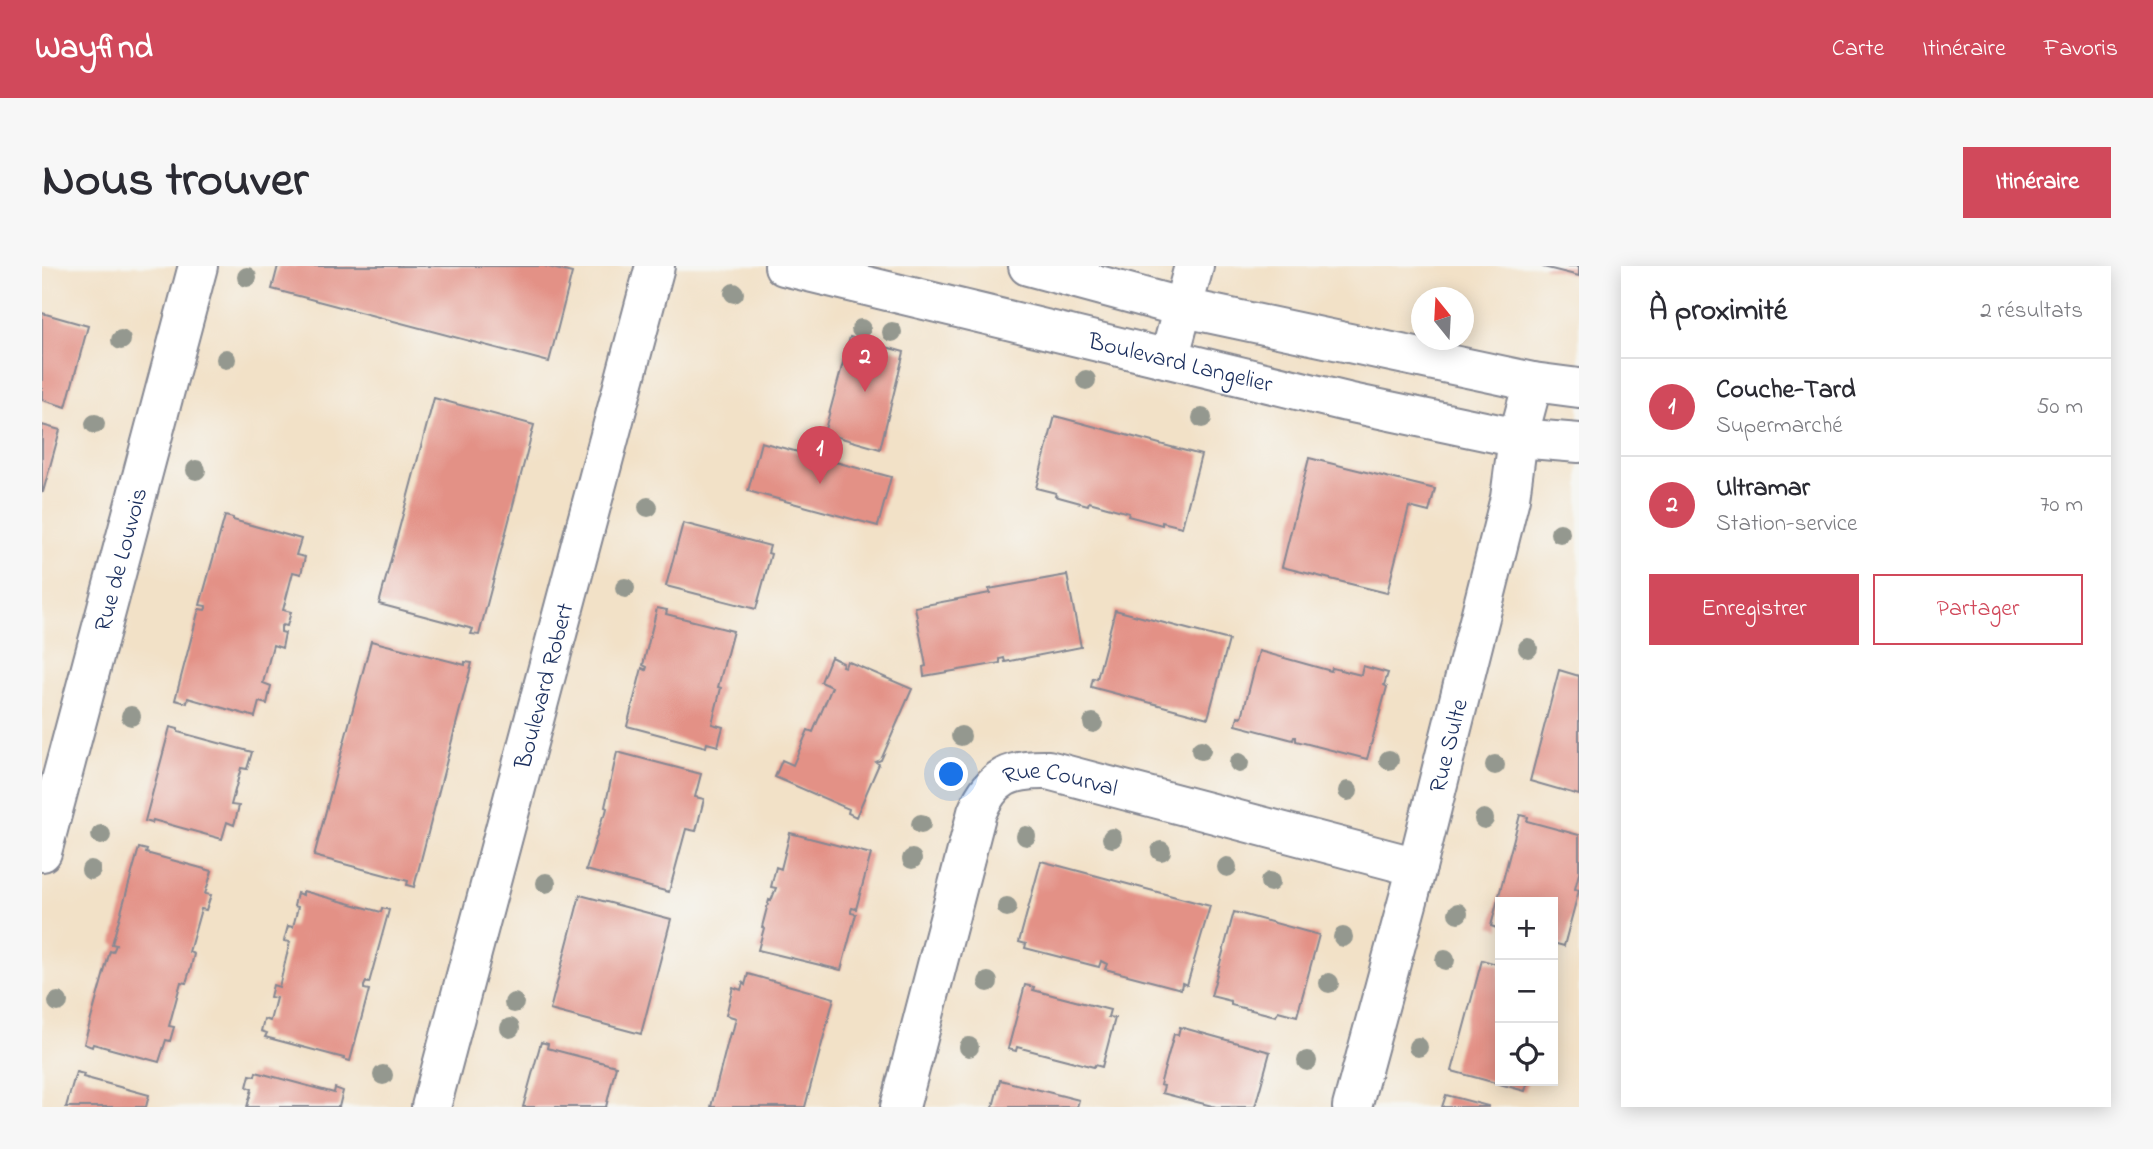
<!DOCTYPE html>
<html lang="fr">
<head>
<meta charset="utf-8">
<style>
	:root { --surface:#fff; --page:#f7f7f7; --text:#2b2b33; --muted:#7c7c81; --line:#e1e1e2; --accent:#d1495b }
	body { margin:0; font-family:"Indie Flower",sans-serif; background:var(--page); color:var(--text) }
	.controls { position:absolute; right:21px; bottom:21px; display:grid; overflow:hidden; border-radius:0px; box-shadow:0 4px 18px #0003 }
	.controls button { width:63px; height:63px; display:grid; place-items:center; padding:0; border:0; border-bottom:2px solid var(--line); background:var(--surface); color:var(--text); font:35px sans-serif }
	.compass { position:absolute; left:1369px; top:21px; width:63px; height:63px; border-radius:50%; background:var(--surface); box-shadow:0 4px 18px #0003; rotate:342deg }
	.you { position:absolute; left:910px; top:509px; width:24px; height:24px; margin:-18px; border:5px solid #fff; border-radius:50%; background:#1a73e8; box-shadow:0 0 0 10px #1a73e833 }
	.badge { display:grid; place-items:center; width:46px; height:46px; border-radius:50%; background:var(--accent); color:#fff; font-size:23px; font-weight:700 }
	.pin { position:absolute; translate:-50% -58px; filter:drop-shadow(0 2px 4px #0008) }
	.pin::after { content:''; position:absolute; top:37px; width:24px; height:21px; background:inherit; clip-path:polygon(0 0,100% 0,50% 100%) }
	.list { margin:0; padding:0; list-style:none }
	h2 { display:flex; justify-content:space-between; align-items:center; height:91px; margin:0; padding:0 28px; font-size:30px }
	h2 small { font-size:23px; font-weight:400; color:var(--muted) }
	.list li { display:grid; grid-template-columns:46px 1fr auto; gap:21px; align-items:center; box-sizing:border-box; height:98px; padding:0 28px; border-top:2px solid var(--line) }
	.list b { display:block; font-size:26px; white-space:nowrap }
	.list p { margin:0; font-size:23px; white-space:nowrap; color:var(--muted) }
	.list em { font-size:23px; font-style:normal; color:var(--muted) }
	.actions { display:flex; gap:14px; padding:21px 28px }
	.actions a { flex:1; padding:16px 0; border:2px solid var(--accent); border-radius:0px; text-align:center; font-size:24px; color:var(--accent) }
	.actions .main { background:var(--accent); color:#fff }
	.icon { flex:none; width:38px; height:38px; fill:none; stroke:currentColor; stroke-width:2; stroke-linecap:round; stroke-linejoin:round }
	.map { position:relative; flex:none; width:1537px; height:841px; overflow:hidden; border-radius:0px }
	header { display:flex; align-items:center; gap:42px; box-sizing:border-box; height:98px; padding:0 35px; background:var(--accent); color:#fff }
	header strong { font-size:33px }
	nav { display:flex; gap:38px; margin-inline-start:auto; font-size:24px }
	.intro { display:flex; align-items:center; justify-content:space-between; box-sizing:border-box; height:168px; padding:0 42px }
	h1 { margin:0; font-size:49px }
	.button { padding:18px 32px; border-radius:0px; background:var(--accent); color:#fff; font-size:24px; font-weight:700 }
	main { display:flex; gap:42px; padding:0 42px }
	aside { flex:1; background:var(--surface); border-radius:0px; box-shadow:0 4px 18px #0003 }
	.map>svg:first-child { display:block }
	.building { fill:#e39186 }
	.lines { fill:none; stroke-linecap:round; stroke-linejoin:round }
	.minor-casing { stroke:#868892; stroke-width:42 }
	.tertiary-casing { stroke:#868892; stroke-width:42 }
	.secondary-casing { stroke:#868892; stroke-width:42 }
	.minor { stroke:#fff; stroke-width:38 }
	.tertiary { stroke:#fff; stroke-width:38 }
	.secondary { stroke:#fff; stroke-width:38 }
	.tree { fill:#94988f }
	.labels { text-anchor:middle; stroke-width:5; stroke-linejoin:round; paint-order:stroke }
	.street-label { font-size:24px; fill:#1b2f5e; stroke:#f6f6f2 }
</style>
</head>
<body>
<header>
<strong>Wayfind</strong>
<nav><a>Carte</a><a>Itinéraire</a><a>Favoris</a></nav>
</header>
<div class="intro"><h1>Nous trouver</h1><a class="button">Itinéraire</a></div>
<main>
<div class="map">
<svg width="1537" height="841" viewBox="0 0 1537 841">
	<rect width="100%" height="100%" fill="#f6f6f2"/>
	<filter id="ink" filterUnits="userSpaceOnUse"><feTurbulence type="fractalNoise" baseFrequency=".0143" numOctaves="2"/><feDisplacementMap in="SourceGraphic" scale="14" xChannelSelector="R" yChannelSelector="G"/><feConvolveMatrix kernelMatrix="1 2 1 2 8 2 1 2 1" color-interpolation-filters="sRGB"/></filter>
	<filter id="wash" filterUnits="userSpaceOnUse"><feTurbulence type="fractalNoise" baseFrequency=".00686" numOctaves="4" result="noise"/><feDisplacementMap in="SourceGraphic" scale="28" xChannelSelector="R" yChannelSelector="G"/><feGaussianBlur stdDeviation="1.57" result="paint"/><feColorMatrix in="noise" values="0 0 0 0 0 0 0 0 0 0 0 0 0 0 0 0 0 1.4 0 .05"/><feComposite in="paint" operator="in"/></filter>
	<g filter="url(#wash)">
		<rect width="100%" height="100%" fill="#f2e1c7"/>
		<g id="blocks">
			<path class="building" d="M236 0H502L530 7 507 96 230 23Z
				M1501 0H1537V10L1501 1Z
				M0 47 46 60 24 141 0 134Z
				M808 71 862 86 838 183 782 167Z
				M392 132 492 159 437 369 429 368 431 363 337 338Z
				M1013 150 1159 189 1140 261 1120 256V259L1086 250 1087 247 1047 236 1046 239 1013 230 1014 227 994 222Z
				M0 159 18 164 1 226H0Z
				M719 176 849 211 836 260 706 225Z
				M1267 192 1393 223 1387 246 1367 241 1345 327 1240 301Z
				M183 250 191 252V254L259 273 254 289 263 291 259 308 251 306 241 344 249 346 245 360 241 359 239 361V366L243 367 240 382 231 379 221 417 229 420 225 438 217 436 213 451 146 432 145 437 133 434 157 343 163 344 164 342V340L158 339Z
				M641 257 728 280 726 287 729 288 714 343 624 320Z
				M1025 309 1039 381 963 396 962 392 958 393V397L882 410 881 401 884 400 873 341 948 327 947 323Z
				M615 342 625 344 624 348 691 365 676 421 679 422 670 458 681 461 676 480 665 477 664 481 585 460 600 402 604 404 605 401 601 399Z
				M1073 344 1187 374 1166 452 1049 421 1051 412 1055 413Z
				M329 375 423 399V396L430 397 372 621 365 619 366 615 272 590Z
				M1217 385 1289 405 1290 402 1319 409 1321 400 1346 407 1342 419 1345 421 1325 493 1254 475V471H1252L1251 474 1194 459 1196 450 1200 451Z
				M789 391 801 397 800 400 803 401 805 395 870 423 839 494 834 496 837 498 814 551 806 547 807 543 733 511 740 494 751 499 766 464 771 466 790 421 779 416Z
				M1517 404 1537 410V529L1488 515Z
				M128 461 136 463V466L210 486 205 503 199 502 189 539 197 540 192 559 185 556 180 573 111 554 110 557 103 555Z
				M575 486 659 508 653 531 662 533 654 565 644 563 627 626 544 604 561 550H563L565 542 563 541Z
				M1478 549 1486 551 1485 555 1537 569V607L1533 623 1537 624 1522 680 1511 677V636H1458V663L1449 660Z
				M748 567 829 588 814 643 810 642 809 645V647L814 648 799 704 716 684 722 662 720 661 727 634 729 635 734 622 729 621 734 601 739 603Z
				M97 582 105 584 104 587 170 605 163 628 169 629 164 644 159 643 147 686 152 688 149 701 144 717 139 716 127 760 132 761 128 775 124 774 117 796 51 778 50 781 42 778 68 685 71 686 74 679 70 678Z
				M999 595 1168 640 1145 719 1140 717 1139 723 1063 703 1065 698 1059 695 1057 701 983 682 984 678 977 676Z
				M261 625 339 646 340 642 347 644 327 717 324 716 322 720V723L327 724 308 795 301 793 302 792 223 771 225 767 219 765 222 753 228 755 234 732 228 731 231 719 237 721 248 676 242 675 246 660 251 661 256 641 252 640 255 627 261 629Z
				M538 629 629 653 599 768 508 744Z
				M1192 646 1277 669 1255 750 1236 745 1234 750 1189 739V735L1169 730Z
				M1440 694 1458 699V815H1486L1483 825 1410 805Z
				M706 708 792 732 763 841H669L688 767 690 768 694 752 684 749 691 721 699 724 701 717 703 719Z
				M983 719 992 721 991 724 1068 744 1066 751 1073 752 1060 801 1053 799 1052 801 975 781 974 785 966 783Z
				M1138 761 1228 786 1213 841H1174L1120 827 1122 820 1118 819 1132 768 1136 769Z
				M499 776 506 778 505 782 574 800 564 841H481Z
				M34 806 42 808 41 811 107 829 104 841H24Z
				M214 806 292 827 293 822 301 825 297 841H205L210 823 205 821 208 809 213 810Z
				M958 814 1037 834 1035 841H951Z
				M1404 829 1446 840V841H1400Z"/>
		</g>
	</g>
	<g filter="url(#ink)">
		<use href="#blocks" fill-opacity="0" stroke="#868892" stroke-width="2"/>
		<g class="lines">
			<defs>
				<g id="minor">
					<path d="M1127 93 1152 0"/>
					<path id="s1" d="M0 586 156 0"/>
					<path id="s2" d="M858 841 935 546C950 510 969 503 1006 504L1375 601"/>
					<path id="s3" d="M1310 841 1375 601 1468 232 1476 172 1491 116"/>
				</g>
				<g id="tertiary">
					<path id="s4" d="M389 841 613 0"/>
				</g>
				<g id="secondary">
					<path id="s5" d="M742 0 1305 136 1476 172 1537 177"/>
					<path d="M986 0 1142 42 1491 116 1537 122"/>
				</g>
			</defs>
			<use href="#minor" class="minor-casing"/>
			<use href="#tertiary" class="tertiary-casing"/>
			<use href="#secondary" class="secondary-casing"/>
			<use href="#minor" class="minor"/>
			<use href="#tertiary" class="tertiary"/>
			<use href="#secondary" class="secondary"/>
		</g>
		<g class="tree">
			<circle cx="205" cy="11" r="10"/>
			<circle cx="692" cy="27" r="10"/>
			<circle cx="819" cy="63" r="10"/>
			<circle cx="850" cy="66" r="10"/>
			<circle cx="79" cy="74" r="10"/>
			<circle cx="184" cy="93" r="10"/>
			<circle cx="1044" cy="114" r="10"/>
			<circle cx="1160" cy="152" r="10"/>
			<circle cx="53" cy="158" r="10"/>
			<circle cx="154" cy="204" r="10"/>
			<circle cx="606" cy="241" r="10"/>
			<circle cx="1518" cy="267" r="10"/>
			<circle cx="583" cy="322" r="10"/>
			<circle cx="1486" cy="382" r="10"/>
			<circle cx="89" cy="450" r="10"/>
			<circle cx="1051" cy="457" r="10"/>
			<circle cx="919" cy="470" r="10"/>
			<circle cx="1159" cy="484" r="10"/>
			<circle cx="1347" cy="494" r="10"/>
			<circle cx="1197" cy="497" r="10"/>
			<circle cx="1453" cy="499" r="10"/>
			<circle cx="1306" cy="525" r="10"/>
			<circle cx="1442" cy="553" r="10"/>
			<circle cx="879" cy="558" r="10"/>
			<circle cx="59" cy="569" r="10"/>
			<circle cx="984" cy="570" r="10"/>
			<circle cx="1070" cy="572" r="10"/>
			<circle cx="1119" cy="585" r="10"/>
			<circle cx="870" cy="593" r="10"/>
			<circle cx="1185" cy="601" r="10"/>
			<circle cx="49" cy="604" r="10"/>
			<circle cx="1228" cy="616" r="10"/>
			<circle cx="504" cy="617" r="10"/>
			<circle cx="965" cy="641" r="10"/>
			<circle cx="1416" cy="647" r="10"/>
			<circle cx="1301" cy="671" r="10"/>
			<circle cx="1403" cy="694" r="10"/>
			<circle cx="946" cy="716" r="10"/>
			<circle cx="1287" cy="717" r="10"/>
			<circle cx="16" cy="736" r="10"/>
			<circle cx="472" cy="737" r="10"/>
			<circle cx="468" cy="762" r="10"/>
			<circle cx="927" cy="781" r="10"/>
			<circle cx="1376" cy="781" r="10"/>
			<circle cx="1265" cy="795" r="10"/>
			<circle cx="341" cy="809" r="10"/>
		</g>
	</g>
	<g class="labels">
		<g class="street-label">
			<text dy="8" stroke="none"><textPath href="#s5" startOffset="408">Boulevard Langelier</textPath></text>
			<text dy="8" stroke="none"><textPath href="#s1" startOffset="303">Rue de Louvois</textPath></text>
			<text dy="8" stroke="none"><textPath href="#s4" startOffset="436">Boulevard Robert</textPath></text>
			<text dy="8" stroke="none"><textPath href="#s3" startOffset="374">Rue Sulte</textPath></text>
			<text dy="8" stroke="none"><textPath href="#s2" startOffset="408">Rue Courval</textPath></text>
		</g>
	</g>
</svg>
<div class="controls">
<button>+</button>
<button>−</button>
<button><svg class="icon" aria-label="locate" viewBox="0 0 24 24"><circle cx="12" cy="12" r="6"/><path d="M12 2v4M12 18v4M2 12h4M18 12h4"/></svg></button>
</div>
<svg class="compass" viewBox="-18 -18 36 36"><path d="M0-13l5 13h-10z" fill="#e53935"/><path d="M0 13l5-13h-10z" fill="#7c7c81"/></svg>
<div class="you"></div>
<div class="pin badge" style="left:778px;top:218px">1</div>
<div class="pin badge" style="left:823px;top:126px">2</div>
</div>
<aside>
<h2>À proximité<small>2 résultats</small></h2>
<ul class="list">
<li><span class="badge">1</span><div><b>Couche-Tard</b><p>Supermarché</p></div><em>50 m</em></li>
<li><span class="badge">2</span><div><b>Ultramar</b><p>Station-service</p></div><em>70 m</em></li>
</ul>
<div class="actions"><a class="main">Enregistrer</a><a>Partager</a></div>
</aside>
</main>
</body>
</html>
